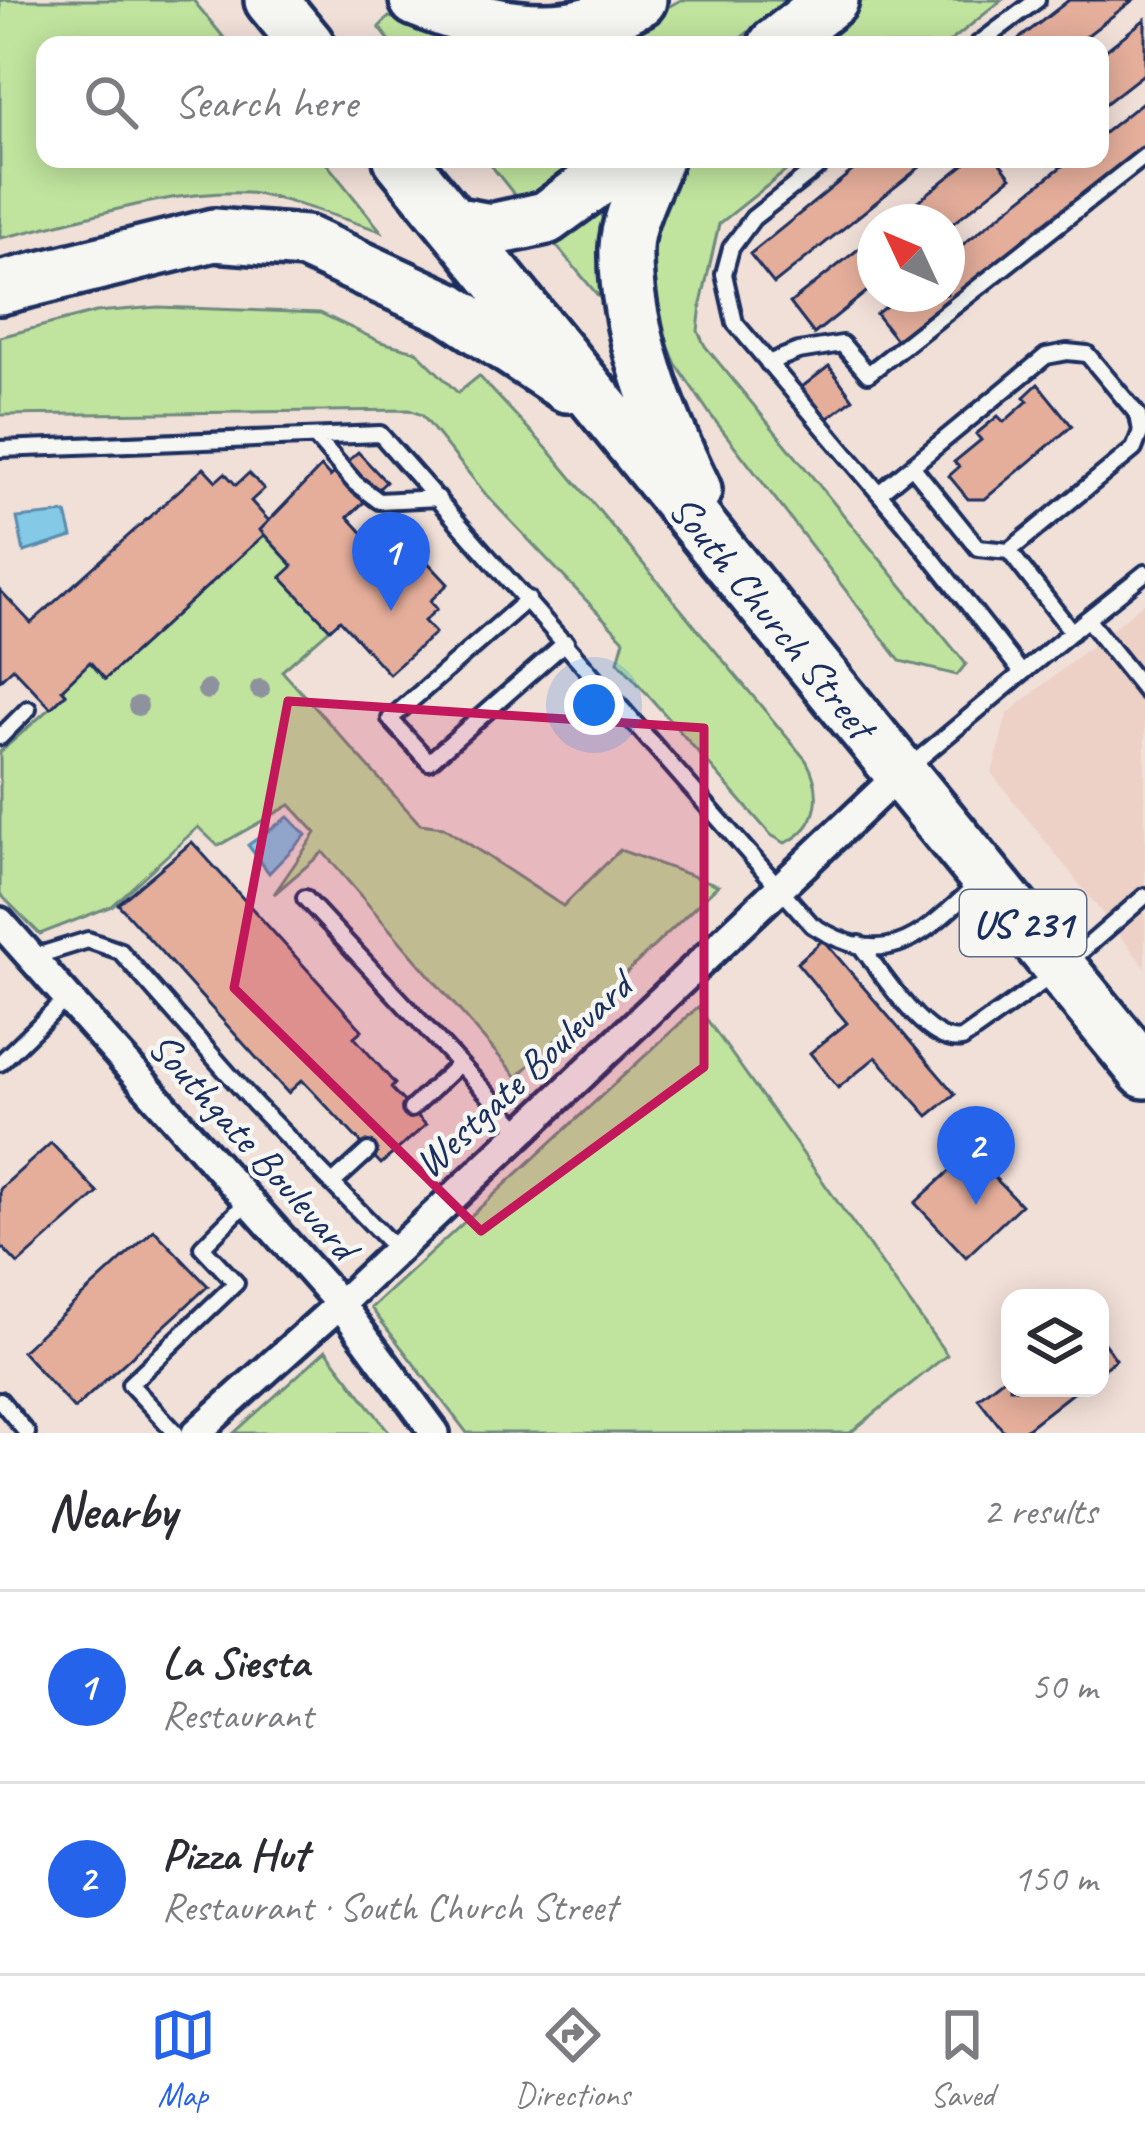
<!DOCTYPE html>
<html lang="en">
<head>
<meta charset="utf-8">
<style>
	:root { --surface:#fff; --page:#f7f7f7; --text:#2b2b33; --muted:#7c7c81; --line:#e1e1e2; --accent:#2563eb }
	body { margin:0; font-family:Caveat,sans-serif; background:var(--page); color:var(--text) }
	.controls { position:absolute; right:36px; bottom:36px; display:grid; overflow:hidden; border-radius:24px; box-shadow:0 6px 30px #0003 }
	.controls button { width:108px; height:108px; display:grid; place-items:center; padding:0; border:0; border-bottom:3px solid var(--line); background:var(--surface); color:var(--text); font:60px sans-serif }
	.compass { position:absolute; left:857px; top:204px; width:108px; height:108px; border-radius:50%; background:var(--surface); box-shadow:0 6px 30px #0003; rotate:314deg }
	.you { position:absolute; left:594px; top:705px; width:42px; height:42px; margin:-30px; border:9px solid #fff; border-radius:50%; background:#1a73e8; box-shadow:0 0 0 18px #1a73e833 }
	.badge { display:grid; place-items:center; width:78px; height:78px; border-radius:50%; background:var(--accent); color:#fff; font-size:39px; font-weight:700 }
	.pin { position:absolute; translate:-50% -99px; filter:drop-shadow(0 3px 6px #0008) }
	.pin::after { content:''; position:absolute; top:63px; width:42px; height:36px; background:inherit; clip-path:polygon(0 0,100% 0,50% 100%) }
	.list { margin:0; padding:0; list-style:none }
	h2 { display:flex; justify-content:space-between; align-items:center; height:156px; margin:0; padding:0 48px; font-size:51px }
	h2 small { font-size:39px; font-weight:400; color:var(--muted) }
	.list li { display:grid; grid-template-columns:78px 1fr auto; gap:36px; align-items:center; box-sizing:border-box; height:192px; padding:0 48px; border-top:3px solid var(--line) }
	.list b { display:block; font-size:45px; white-space:nowrap }
	.list p { margin:0; font-size:39px; white-space:nowrap; color:var(--muted) }
	.list em { font-size:39px; font-style:normal; color:var(--muted) }
	.icon { flex:none; width:66px; height:66px; fill:none; stroke:currentColor; stroke-width:2; stroke-linecap:round; stroke-linejoin:round }
	.map { position:relative; flex:none; width:1145px; height:1433px; overflow:hidden }
	.search { position:absolute; background:var(--surface); box-shadow:0 6px 30px #0003; left:36px; right:36px; top:36px; height:132px; display:flex; align-items:center; gap:30px; box-sizing:border-box; padding:0 42px; border-radius:24px; color:var(--muted); font-size:45px }
	.sheet { height:540px; background:var(--surface) }
	nav { display:flex; justify-content:space-around; align-items:center; box-sizing:border-box; height:168px; border-top:3px solid var(--line); background:var(--surface); font-size:33px; color:var(--muted) }
	nav a { display:grid; justify-items:center; gap:6px }
	nav .on { color:var(--accent) }
	.map>svg:first-child { display:block }
	.built { fill:#edd1c6 }
	.green { fill:#c0e49e; stroke:#6e8a7e; stroke-width:3 }
	.water { fill:#84c9e5; stroke:#5a8baf; stroke-width:3 }
	.building { fill:#e5ae9b; stroke:#1b2f5e; stroke-width:3 }
	.lines { fill:none; stroke-linecap:round; stroke-linejoin:round }
	.lane-casing { stroke:#1b2f5e; stroke-width:22 }
	.street-casing { stroke:#1b2f5e; stroke-width:36 }
	.highway-casing { stroke:#1b2f5e; stroke-width:60 }
	.lane { stroke:#f6f6f2; stroke-width:14 }
	.street { stroke:#f6f6f2; stroke-width:27 }
	.highway { stroke:#f6f6f2; stroke-width:51 }
	.tree { fill:#8d929c }
	.marked { fill:#c2185b; fill-opacity:0.2; stroke:#c2185b; stroke-width:9; stroke-linejoin:round }
	.labels { text-anchor:middle; stroke-width:9; stroke-linejoin:round; paint-order:stroke }
	.shield { fill:#f6f6f2; stroke:#5d6b8a; stroke-width:3 }
	.shield-label { font-size:39px; font-weight:bold; fill:#1b2f5e }
	.street-label { font-size:42px; fill:#1b2f5e; stroke:#f6f6f2 }
</style>
</head>
<body>
<div class="map">
<svg width="1145" height="1433" viewBox="0 0 1145 1433">
	<rect width="100%" height="100%" fill="#f1e0d8"/>
	<filter id="ink" filterUnits="userSpaceOnUse"><feTurbulence type="fractalNoise" baseFrequency=".00833" numOctaves="2"/><feDisplacementMap in="SourceGraphic" scale="24" xChannelSelector="R" yChannelSelector="G"/><feConvolveMatrix kernelMatrix="1 2 1 2 8 2 1 2 1" color-interpolation-filters="sRGB"/></filter>
	<g filter="url(#ink)">
		<path class="built" d="M1145 602V967L992 774 1007 714Z"/>
		<path class="green" d="M0 0H193L230 45H45V159H323L381 231C347 221 279 195 247 193 161 190 82 221 0 238Z
			M681 0H788L732 45H547L605 40Z
			M859 0H1002L946 45H801Z
			M389 17 491 45H393L379 27Z
			M486 159H591L558 186 517 198Z
			M679 159H801L719 224 701 304 698 331 705 346 966 664 957 675 900 661 710 414 676 364 657 319 644 268 649 215Z
			M627 165 604 263 600 298 545 232Z
			M158 307 320 313 381 342 416 351 458 393 479 376 552 454 806 760C823 791 821 827 785 843L771 835 618 661 624 640 487 496 422 415 409 410 0 415V337L96 312Z
			M264 535 293 566 282 578 330 629 282 671 420 824 443 827 563 906 620 850 718 885 517 1077 323 852 274 894 316 833 290 805 218 846 198 827 112 906 40 934 0 894V752L66 694 62 689 90 662 105 679Z
			M698 1007 947 1355 850 1433H467L371 1308Z
			M326 1350 390 1433H234Z"/>
		<path class="water" d="M66 513 72 537 24 552 17 518Z
			M288 817 306 835 269 873 248 845Z"/>
		<path class="building" d="M1069 0H1133L1075 45H1011Z
			M1145 19V73L1100 108V55Z
			M1145 100V147L898 342 876 314 901 294H947V257L1071 159H1100V136Z
			M867 159H930L774 284 750 254Z
			M971 159H997L1011 177 947 228V222H892Z
			M875 236V285L814 334 790 303Z
			M829 366 853 399 823 422 798 390Z
			M1038 384 1072 426 985 499H968L949 476 959 467 954 462 981 440 976 434 998 416 1004 422 1028 401 1024 397Z
			M358 452 386 482 348 517 371 542 376 537 383 545 405 525 427 549 421 555 448 584 430 601 437 609 424 621 435 633 389 674 340 620 330 629 281 577 293 566 260 530 321 467 330 477Z
			M204 468 216 481 225 473 236 485 249 473 264 489 251 501 269 521 260 530 264 535 105 679 90 662 62 689 66 693 51 708 13 668 0 680V590L31 623Z
			M192 842 362 1030 354 1037 395 1084 391 1088 426 1125 381 1164 302 1080 288 1093 118 904Z
			M823 940 955 1094 928 1116 876 1057 838 1088 810 1053 847 1023 797 963Z
			M51 1143 98 1193 18 1264 0 1245V1189Z
			M970 1152 1021 1205 966 1257 915 1203Z
			M154 1230 208 1286 74 1409 22 1351Z
			M1100 1338 1116 1359 1100 1372Z
			M1010 1373V1388H1079L1021 1433H1005L978 1398Z"/>
		<g class="lines">
			<defs>
				<path id="lane" d="M977 45 1037 0
					M828 159 753 218 731 248 724 274 735 323 905 524 1022 673
					M768 363 798 351 842 344 868 374 1145 156
					M316 438 355 483 379 501 438 498
					M0 449 380 434 812 925C889 973 921 936 977 885
					M879 493 1046 356 1067 352 1087 354 1138 415 1141 431 1134 449 1009 551 978 548 912 466
					M1009 551 1072 632
					M528 599 390 719 429 762 566 642
					M1087 619 1145 573
					M0 737 28 709
					M908 768 1087 619 1145 691
					M305 898 522 1131
					M859 944C881 971 926 1047 962 1039L1061 969 1145 896
					M33 957 88 940 120 951 254 1103 397 1250
					M0 1063 67 998
					M411 1109 459 1064
					M334 1182 368 1151
					M0 1400 27 1433
					M176 1433 130 1384 236 1283 202 1247 248 1201"/>
				<path id="street" d="M0 922 340 1304 435 1433
					M196 1433 340 1304 901 773"/>
				<path id="highway" d="M271 0 308 45
					M416 0C468 21 530 38 587 24 604 19 623 8 640 0
					M775 45 832 0
					M400 159 1145 1072
					M656 159C646 185 627 220 626 248 624 330 660 418 695 490
					M452 223 491 230 546 218 627 159
					M0 288 214 235 305 242 450 309 567 386"/>
			</defs>
			<use href="#lane" class="lane-casing"/>
			<use href="#street" class="street-casing"/>
			<use href="#highway" class="highway-casing"/>
			<use href="#lane" class="lane"/>
			<use href="#street" class="street"/>
			<use href="#highway" class="highway"/>
		</g>
		<g class="tree">
			<circle cx="260" cy="689" r="10"/>
			<circle cx="207" cy="690" r="10"/>
			<circle cx="138" cy="706" r="10"/>
		</g>
	</g>
	<path class="marked" d="M288 701 704 728V1067L481 1231 234 988Z"/>
	<g class="labels">
		<rect class="shield" x="960" y="890" width="126" height="66" rx="9"/>
		<g class="shield-label">
			<text x="1023" y="937">US 231</text>
		</g>
		<g class="street-label">
			<text transform="translate(773 616) rotate(51)" y="15">South Church Street</text>
			<text transform="translate(522 1074) rotate(-43)" y="15">Westgate Boulevard</text>
			<text transform="translate(254 1145) rotate(48)" y="15">Southgate Boulevard</text>
		</g>
	</g>
</svg>
<div class="controls">
<button><svg class="icon" aria-label="layers" viewBox="0 0 24 24"><path d="M12 4l9 5-9 5-9-5zM3 14l9 5 9-5"/></svg></button>
</div>
<svg class="compass" viewBox="-18 -18 36 36"><path d="M0-13l5 13h-10z" fill="#e53935"/><path d="M0 13l5-13h-10z" fill="#7c7c81"/></svg>
<div class="you"></div>
<div class="pin badge" style="left:391px;top:611px">1</div>
<div class="pin badge" style="left:976px;top:1205px">2</div>
<div class="search"><svg class="icon" aria-label="search" viewBox="0 0 24 24"><circle cx="10" cy="10" r="6"/><path d="M15 15l6 6"/></svg>Search here</div>
</div>
<section class="sheet">
<h2>Nearby<small>2 results</small></h2>
<ul class="list">
<li><span class="badge">1</span><div><b>La Siesta</b><p>Restaurant</p></div><em>50 m</em></li>
<li><span class="badge">2</span><div><b>Pizza Hut</b><p>Restaurant · South Church Street</p></div><em>150 m</em></li>
</ul>
</section>
<nav>
<a class="on"><svg class="icon" aria-label="map" viewBox="0 0 24 24"><path d="M3 6l6-2 6 2 6-2v14l-6 2-6-2-6 2zM9 4v14M15 6v14"/></svg>Map</a>
<a><svg class="icon" aria-label="directions" viewBox="0 0 24 24"><path d="M12 3l9 9-9 9-9-9zM9 14v-3h6M13 9l2 2-2 2"/></svg>Directions</a>
<a><svg class="icon" aria-label="saved" viewBox="0 0 24 24"><path d="M7 4h10v16l-5-4-5 4z"/></svg>Saved</a>
</nav>
</body>
</html>
